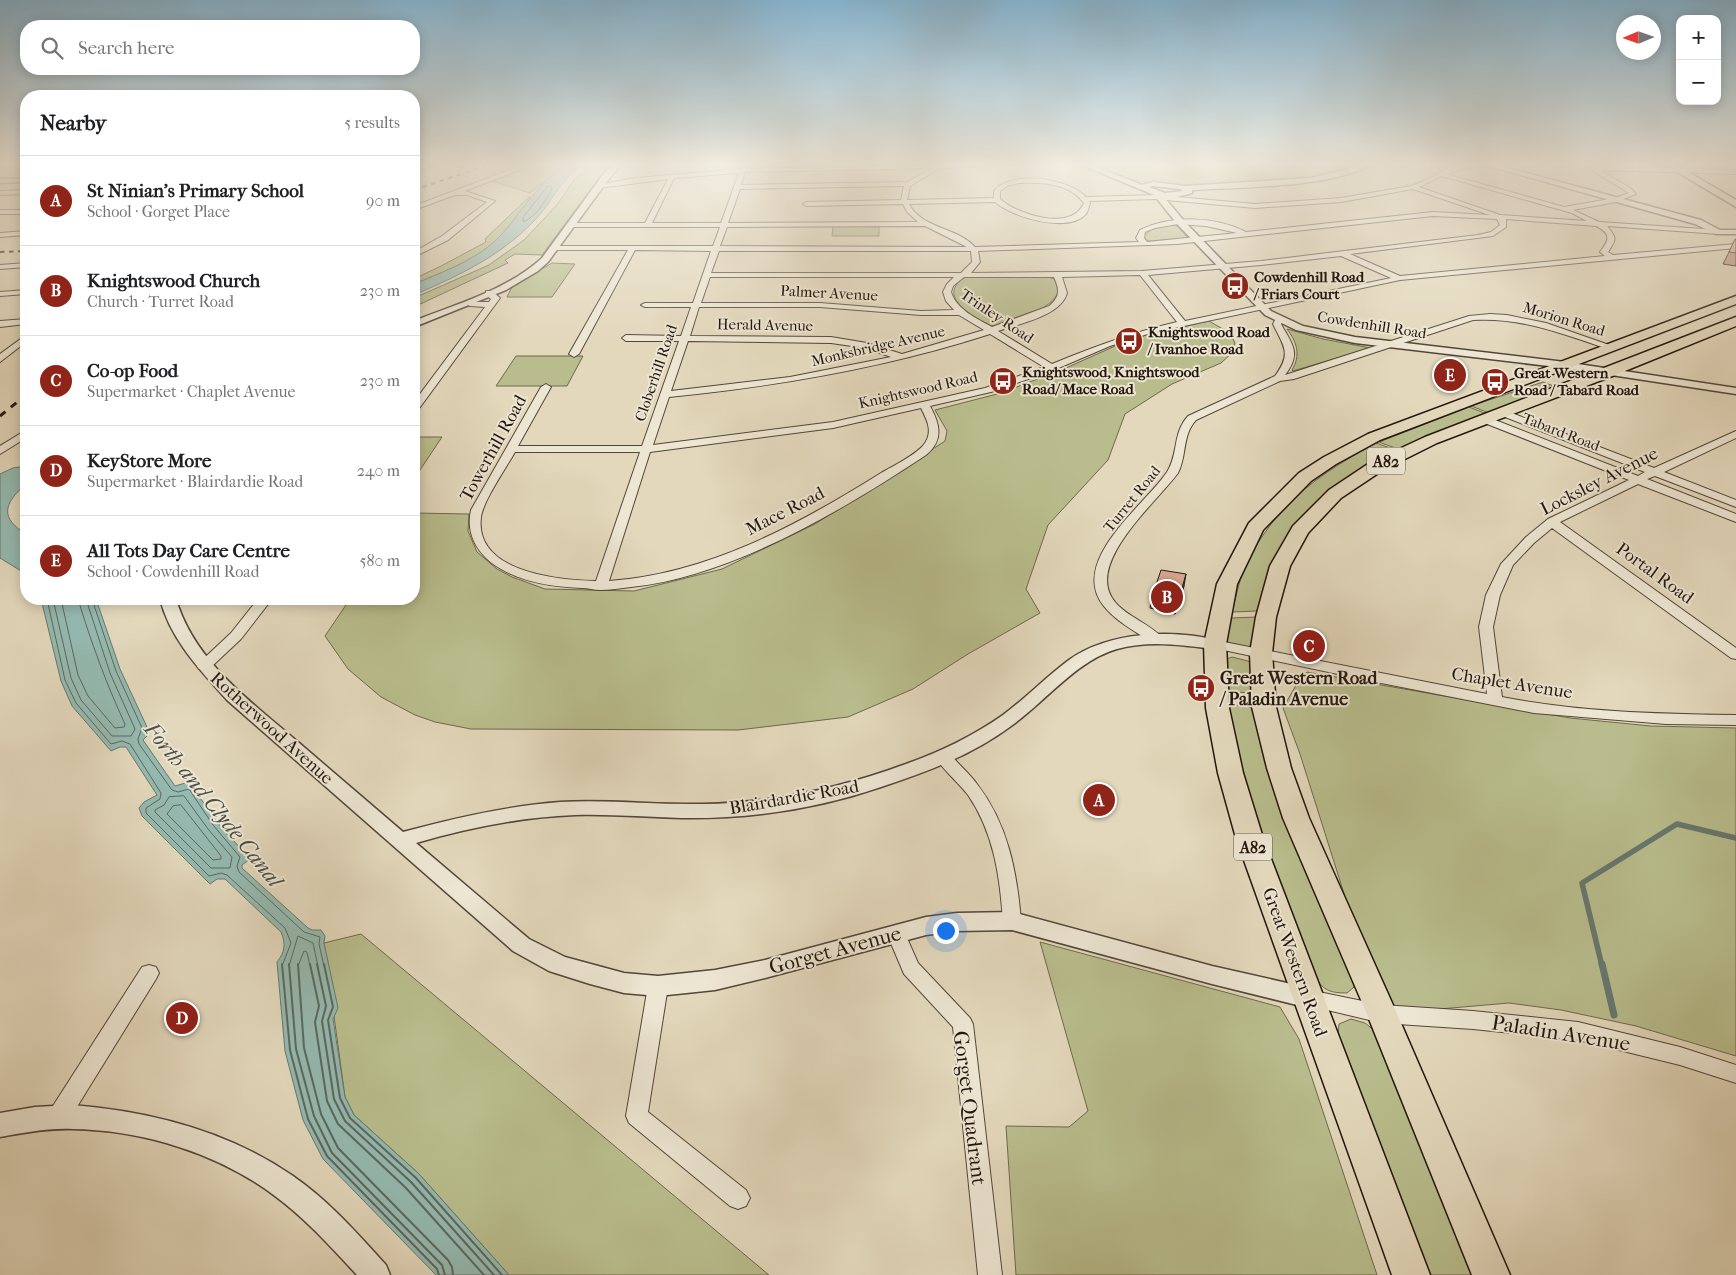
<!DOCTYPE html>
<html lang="en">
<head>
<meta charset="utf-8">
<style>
	:root { --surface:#fff; --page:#f2f2f2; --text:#202124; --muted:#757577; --line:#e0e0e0; --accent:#8f2418 }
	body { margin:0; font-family:"IM FELL French Canon",serif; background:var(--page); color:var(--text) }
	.controls { position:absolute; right:15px; top:15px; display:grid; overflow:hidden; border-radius:10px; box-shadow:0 2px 12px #0003 }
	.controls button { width:45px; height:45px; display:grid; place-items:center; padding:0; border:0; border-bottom:1px solid var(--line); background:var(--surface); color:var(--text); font:25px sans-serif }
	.compass { position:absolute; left:1616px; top:15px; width:45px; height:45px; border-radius:50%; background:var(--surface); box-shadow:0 2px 12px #0003; rotate:268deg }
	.you { position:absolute; left:945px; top:930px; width:18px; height:18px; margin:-12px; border:4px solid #fff; border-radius:50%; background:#1a73e8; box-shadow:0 0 0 8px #1a73e833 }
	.badge { display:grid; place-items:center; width:32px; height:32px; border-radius:50%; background:var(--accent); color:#fff; font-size:16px; font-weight:700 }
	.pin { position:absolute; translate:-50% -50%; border:2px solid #fff; box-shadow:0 1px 5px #0006 }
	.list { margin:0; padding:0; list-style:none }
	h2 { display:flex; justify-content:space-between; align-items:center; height:65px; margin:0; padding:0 20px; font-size:21px }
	h2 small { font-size:16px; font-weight:400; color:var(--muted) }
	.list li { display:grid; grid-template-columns:32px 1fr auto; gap:15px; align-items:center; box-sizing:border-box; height:90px; padding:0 20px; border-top:1px solid var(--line) }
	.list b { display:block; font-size:19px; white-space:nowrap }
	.list p { margin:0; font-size:16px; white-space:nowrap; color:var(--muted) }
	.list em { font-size:16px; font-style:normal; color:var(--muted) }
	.icon { flex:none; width:28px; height:28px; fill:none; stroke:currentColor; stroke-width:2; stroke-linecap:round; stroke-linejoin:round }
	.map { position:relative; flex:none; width:1736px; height:1275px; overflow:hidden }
	.search { position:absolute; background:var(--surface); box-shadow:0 2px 12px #0003; left:20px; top:20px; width:400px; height:55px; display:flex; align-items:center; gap:12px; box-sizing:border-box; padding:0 18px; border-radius:20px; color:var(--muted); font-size:19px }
	.panel { position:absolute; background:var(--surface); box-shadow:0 2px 12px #0003; left:20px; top:90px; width:400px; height:515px; border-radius:20px }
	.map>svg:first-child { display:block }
	.green { fill:#b9bd8d; stroke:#6e694d }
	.water { fill:#95bab1; stroke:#67786f }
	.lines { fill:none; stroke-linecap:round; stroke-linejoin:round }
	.shore-far1 { stroke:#5c685f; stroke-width:1 }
	.shore { stroke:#5c685f; stroke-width:2 }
	.stream-far1 { stroke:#67786f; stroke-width:5.5 }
	.stream { stroke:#67786f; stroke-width:7 }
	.minor-casing { stroke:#524639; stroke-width:2 }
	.tertiary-casing { stroke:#524639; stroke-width:3 }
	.primary-casing { stroke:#22150d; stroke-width:3 }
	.minor { fill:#ede6d3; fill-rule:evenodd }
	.tertiary { fill:#ede6d3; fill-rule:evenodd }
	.primary { fill:#e3d8bc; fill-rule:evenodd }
	.rail-far1 { stroke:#22150d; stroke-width:2; stroke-dasharray:4.5 4.5; stroke-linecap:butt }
	.rail { stroke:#22150d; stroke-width:3; stroke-dasharray:7 7; stroke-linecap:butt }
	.wall { fill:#be927f; stroke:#22150d }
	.shaded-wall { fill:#9b7768; stroke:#22150d }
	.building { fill:#ddaa94; stroke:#22150d }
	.labels { text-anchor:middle; stroke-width:4; stroke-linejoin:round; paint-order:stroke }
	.far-poi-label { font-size:15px; font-weight:bold; fill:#22150d; stroke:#ede6d3; text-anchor:start }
	.far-street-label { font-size:15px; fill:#22150d; stroke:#ede6d3 }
	.shield { fill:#ede6d3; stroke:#5f5448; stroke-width:1 }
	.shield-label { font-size:16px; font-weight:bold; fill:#22150d }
	.street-label { font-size:18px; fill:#22150d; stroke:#ede6d3 }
	.poi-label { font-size:18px; font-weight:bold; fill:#22150d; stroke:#ede6d3; text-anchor:start }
	.near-street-label { font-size:21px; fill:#22150d; stroke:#ede6d3 }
	.near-water-label { font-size:22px; font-style:italic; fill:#4a4f46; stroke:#ede6d3 }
</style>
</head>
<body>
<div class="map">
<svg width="1736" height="1275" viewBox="0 0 1736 1275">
	<rect width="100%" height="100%" fill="#e3d8bc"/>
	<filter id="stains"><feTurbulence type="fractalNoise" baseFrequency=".004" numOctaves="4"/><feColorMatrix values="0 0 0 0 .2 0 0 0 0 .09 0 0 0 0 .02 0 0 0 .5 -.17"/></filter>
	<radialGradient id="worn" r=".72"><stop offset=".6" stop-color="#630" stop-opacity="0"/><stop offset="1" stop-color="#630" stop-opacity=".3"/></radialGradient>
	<path class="green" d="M540 163H567L530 193 492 181Z
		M597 163H614L602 174 542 255 515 254 505 260 508 263 414 307V298L489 265 524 240 556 206 576 177Z
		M1086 163H1364C1326 179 1287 181 1248 184 1213 186 1179 189 1144 182 1124 178 1106 171 1086 163Z
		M529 197 532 198C520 213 508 230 494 243 472 262 440 273 414 284V279L443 265 486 242 485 239Z
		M1171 225 1177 226 1188 238 1150 241 1146 240 1144 236 1152 229Z
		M833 226 879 227V236H832Z
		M552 263 575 264 552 297H507L512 287Z
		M971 276 1048 277 1054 279 1059 290C1054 309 1009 326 991 326 979 320 943 301 957 284 961 279 964 277 971 276Z
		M1209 321 1230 333 1235 343 1232 353 1221 363 1172 384 1125 414 1108 460 1048 525 1026 589 1040 613 968 654 913 689 848 717 738 730 471 729 435 722 415 715 381 697 348 669 325 636 350 599H414V513L469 514 468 531 477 552 497 569 512 577 545 589 634 591 722 569 815 524 945 441 947 431 935 410 1001 393 1066 368 1135 337Z
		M1287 329 1323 339 1371 348 1293 371 1292 370C1301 355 1297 342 1287 329Z
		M516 356H583L567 386H496Z
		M1543 382 1556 387 1489 413 1471 406Z
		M1469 407 1487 414 1398 449 1379 442Z
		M414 437H442L416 476H414Z
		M1376 443 1396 450 1373 461 1341 482 1268 576 1257 611 1232 612C1236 597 1239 582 1244 568 1248 556 1257 544 1264 534 1292 492 1332 467 1376 443Z
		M1257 617 1253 645C1245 649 1233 646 1226 640L1231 618Z
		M1232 657 1248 661 1252 664V693L1234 692 1225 686 1224 660Z
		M1307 672 1570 718 1651 726 1736 728V1056L1636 1026 1561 1010 1509 1003 1382 1014 1300 754 1283 708 1299 680Z
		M1233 705 1247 706 1254 709 1354 982V987L1347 993C1332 993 1323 991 1316 978 1283 890 1246 803 1228 710Z
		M361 934 769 1275H509L419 1174 354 1115 345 1097 324 943Z
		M1040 942 1280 1007 1299 1039 1377 1275H1016L1006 1126 1069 1127 1088 1111Z
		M1351 1019 1365 1023 1376 1032 1476 1275H1429L1338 1035 1339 1024Z"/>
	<path class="water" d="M569 163H586C558 179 555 200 533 222 499 257 458 276 414 295V284C439 274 475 260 495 241 521 216 537 180 569 163Z
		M26 466V484C3 504 0 518 26 534V574L0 558V474L13 468Z
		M41 599H96L120 669 147 727V736L143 740 175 786 189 782 217 822 250 859 242 865V868L308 928 312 930H321L325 936 324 943 338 1008 333 1019 345 1097 354 1115 419 1174 509 1275H436L323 1159 303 1120 285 1051 277 962C285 952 286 944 281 932L225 879H217L210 884 142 816 139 808 144 802 157 795 126 747H120L111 751 72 706 61 681Z"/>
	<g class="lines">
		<path class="shore-far1" d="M548 186H551L552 189C545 201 537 216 523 222V218Z
			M47 599 65 680 76 703 111 744 122 741 130 744 161 793 160 799 146 808V813L209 876 221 873 227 875 285 928 291 943 282 966
			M53 599 71 678 81 700 112 736H131L135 729 110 673 86 599
			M61 599 78 675 88 696 115 728 124 727 125 724C106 683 91 642 78 599
			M92 599 116 671 142 728 138 739 139 744 172 790 178 792 189 789 213 825 240 857 237 866 239 872 304 932 320 937 319 944 324 966
			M184 796 208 829 232 857 230 868H211L155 812V810L164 805 169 797Z
			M181 805 221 856V859L213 860 167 814 173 806Z
			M289 966 298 936 313 943 318 966
			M298 966 304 951 307 952 310 966"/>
		<path class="shore" d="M282 964 290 1050 308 1119 327 1156 437 1269 439 1275
			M289 964 296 1049 314 1116 332 1153 442 1265 445 1275
			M298 964 304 1048 321 1114 338 1148 448 1260 452 1267 453 1275
			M310 964 319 1006 315 1022 327 1101 338 1124 406 1188 484 1275
			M317 964 326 1006 322 1021 334 1099 345 1121 411 1182 494 1275
			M324 964 333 1007 328 1020 340 1098 350 1118 416 1178 502 1275"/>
		<path class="stream-far1" d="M1602 966 1582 883 1677 824 1736 838"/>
		<path class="stream" d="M1602 964 1614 1015"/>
		<defs>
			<path id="minor" d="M528 163H537L465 191 495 201 448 240 414 257V252L442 236 487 202 467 195H455L414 210V206Z
				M743 163H747L746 169 988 163H1084L940 168 910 186 907 200 994 198V191C1012 170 1068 178 1086 197L1155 195 1255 204 1341 198 1411 186 1425 181 1448 168 1470 163H1482L1446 174 1564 207 1615 198 1629 193 1589 169 1591 166 1736 170V174L1600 170 1630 188 1636 194 1616 202 1573 210 1599 222 1719 230 1722 232 1719 234 1607 226C1617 239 1617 238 1608 252L1613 255 1736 244V248L1400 280 1151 333 1110 346 1054 370 991 392 930 406C940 424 944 440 926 455 843 510 731 577 631 587 621 588 610 590 600 590 594 590 588 588 582 588 555 587 525 583 501 569 480 557 465 536 471 510L541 387 546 384 551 387 518 446H642L679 341H626L622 338 626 335 681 336 691 307H645L641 305 645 303H693L711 251 635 250 579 354 574 357 569 354 628 250H553L549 248 553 246H713L720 227H571L568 225 571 223H645L668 179 599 188 597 185 635 178 740 169ZM933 168 907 182 741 185 745 172ZM739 173 721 223H652L674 178ZM1442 176 1572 213 1587 221 1500 215 1419 187ZM1019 183C1042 182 1069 183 1084 203 1072 232 1018 215 1000 199V191L1007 186ZM904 186 901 200 806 202 803 204 806 206 903 204 907 212 918 222 728 223 740 189ZM1413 189 1490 215 1433 212 1246 232C1216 216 1170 215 1140 230L1136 238 1139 242 975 247C957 227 922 229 909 204L995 202C1012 217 1068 234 1086 214 1088 211 1089 206 1090 203L1089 201 1155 199 1255 208 1341 202ZM1433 216 1497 219 1500 225 1491 232 1478 235 1261 261 1142 271 971 273 980 262 978 251 1177 244ZM1506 219 1596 226C1612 234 1609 240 1600 252L1605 256 1400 276 1350 254 1493 236 1506 227ZM1178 224 1206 226 1237 233 1147 242 1144 238 1145 232 1155 228ZM727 227 925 226 967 247 720 246ZM719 251H971L972 262 961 273H711ZM1341 256 1391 278 1185 321 1148 275 1261 265ZM1140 275 1177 322C1133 332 1093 347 1052 364L998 331C1018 324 1061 316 1067 293L1062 277ZM710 277H954L947 284 943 292 946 301 954 310 921 311 820 303H701ZM964 277H1054C1060 290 1060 297 1049 306L992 327C976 318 957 310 951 292L953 286ZM699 307H820L921 315H959L984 330 902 354 867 343 831 337 690 336ZM990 334 1044 367 985 388 833 422 653 445 669 397C779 386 885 368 990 334ZM688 341 831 343 866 348 891 357 790 377 671 391ZM921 408C927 420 933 431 925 443 918 454 893 466 881 473 798 525 708 574 609 581L650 452 833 428ZM515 452H640L596 581C559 580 474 573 481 517 483 501 506 468 515 452Z
				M26 190V194L0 195V191Z
				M0 210H26V214H0Z
				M26 231V235L0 237V233Z
				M26 263V267L0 269V265Z
				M26 290V294L0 296V292Z
				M486 291H492L500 298 418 410 414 411V402L485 307 470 306 466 304 470 302H489L491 299 486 295Z
				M1490 314 1507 315 1546 323 1615 347 1614 349H1608C1563 334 1521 317 1473 320L1294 379 1280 381 1196 420C1182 435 1187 456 1178 473 1157 502 1083 564 1115 602 1127 617 1153 625 1163 639L1156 643 1151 642C1135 631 1115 621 1103 605 1069 560 1145 505 1167 472 1179 453 1172 434 1188 416L1275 376C1292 353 1284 347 1273 324L1276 318 1283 320 1281 324C1292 344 1302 353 1285 375L1469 316Z
				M26 319V324L0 327V321Z
				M26 335V342L0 362V354Z
				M1504 410 1654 468 1736 431V438L1664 472 1736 500V507L1655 476 1647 479 1736 514V522L1638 484 1560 522 1736 648V659L1731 658 1552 528 1534 543 1513 565 1500 595 1493 627 1502 697C1579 712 1658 714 1736 715V725L1666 724 1534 713 1376 682 1209 647 1207 644 1214 640 1487 694 1479 627 1486 595 1501 564 1526 537 1548 519 1629 480 1482 422V418H1490L1638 476 1645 472 1500 415V411Z
				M26 430V438L0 454V446Z
				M258 599H272L241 639 209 669H199L197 666 199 663 231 633Z
				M943 752 949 753C958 764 969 773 977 784 1008 824 1017 872 1021 921L1019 926 1012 928 1005 926 1003 921C1000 877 994 833 968 795 958 782 944 771 935 757L937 753Z
				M896 927 903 929 918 963 970 1018 973 1024 1002 1275H978L953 1027 904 974 887 934 889 929Z
				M149 965 156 967 159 973 156 979 67 1123 59 1126 51 1123 48 1116 51 1109 142 967Z
				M658 978 665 980 668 986 648 1112 746 1190 750 1198 746 1206 738 1209 730 1206 629 1123 626 1116 648 986 651 980Z
				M1309 990 1382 1005 1473 1011 1578 1022 1680 1047 1736 1065V1083L1680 1065 1578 1040 1473 1029 1382 1023 1302 1004 1299 998 1302 992Z"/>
			<path id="tertiary" d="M429 163H442L414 171V167Z
				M616 163H623L611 176 548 262 538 271 506 290 414 327V321C457 304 507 290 542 258L605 172Z
				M1077 163H1087L1142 185 1153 182 1185 186 1310 178 1345 170 1362 163H1372C1338 188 1236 187 1192 190V193L1177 197H1164L1184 221 1271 311 1303 326 1355 337 1565 362 1736 388V394L1565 368 1355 343 1296 330 1265 315 1178 225 1154 195ZM1153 186 1180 189 1183 191 1165 193 1149 187Z
				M1478 163H1490L1701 220 1720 230H1736V234H1716L1695 224Z
				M26 178V182L0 183V179Z
				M160 599H176C194 661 250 701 298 742 333 772 368 802 403 832 455 818 507 806 560 802 608 799 656 805 703 804 773 803 841 788 906 764 940 752 973 736 1003 715 1026 698 1046 677 1069 660 1109 631 1174 629 1220 641L1222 644 1220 647 1214 649C1182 645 1148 640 1117 649 1077 660 1045 702 1011 726 972 755 927 772 881 787 817 809 749 819 681 818 645 817 610 814 575 815 521 817 468 828 416 843L529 939 565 957 624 973 658 976 715 970 765 960 926 917 957 913 1012 912 1212 966 1309 988 1317 991 1321 998 1317 1005 1309 1008 1212 984 1012 930 957 931 926 935 765 978 715 990 658 996 624 993 590 984 549 971 513 951 227 700C199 669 171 640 160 599Z
				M71 1105C149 1111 228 1131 293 1176 328 1200 357 1233 386 1265L390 1275H357C331 1247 305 1218 275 1196 218 1153 142 1130 72 1129 47 1128 24 1133 0 1137V1113L35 1107Z"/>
			<path id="primary" d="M1662 163H1673L1736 200V207Z
				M1736 296V304L1380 440 1336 464 1311 481 1263 530 1237 584 1226 644 1229 708 1243 773 1263 838 1430 1275H1392L1236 838 1218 773 1206 708 1204 644 1217 584 1249 523 1299 473 1324 457 1368 434Z
				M1736 317V326L1615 375 1437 443 1383 470 1341 498 1308 533 1290 566 1276 617 1272 653 1276 707 1291 768 1309 818 1397 1014 1510 1275H1472L1367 1014 1283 818 1267 768 1252 707 1250 653 1256 617 1270 566 1293 526 1329 490 1371 462 1425 437Z"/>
		</defs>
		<use href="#minor" class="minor-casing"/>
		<use href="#tertiary" class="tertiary-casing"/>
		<use href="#primary" class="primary-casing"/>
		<use href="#minor" class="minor"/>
		<use href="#tertiary" class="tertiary"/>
		<use href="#primary" class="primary"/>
		<path class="rail-far1" d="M414 190 494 163
			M0 252 26 251"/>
		<path class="rail" d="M0 416 26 395"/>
	</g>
	<path class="wall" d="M1736 239V266L1723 264 1729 252Z
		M1184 586 1175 614 1150 608 1152 597Z"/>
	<path class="shaded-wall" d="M1186 574 1184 586 1175 614 1178 602Z"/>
	<path class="building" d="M1735 239H1736V253L1729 252Z
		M1161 570 1186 574 1178 602 1152 597Z"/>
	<linearGradient id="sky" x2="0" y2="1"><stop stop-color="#87b6d2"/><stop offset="0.48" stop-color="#f2ede1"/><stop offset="1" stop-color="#f2ede1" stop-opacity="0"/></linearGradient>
	<rect width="1736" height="342" fill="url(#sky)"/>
	<defs>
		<symbol id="bus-disc" viewBox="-11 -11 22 22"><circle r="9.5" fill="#8f2418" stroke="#ede6d3"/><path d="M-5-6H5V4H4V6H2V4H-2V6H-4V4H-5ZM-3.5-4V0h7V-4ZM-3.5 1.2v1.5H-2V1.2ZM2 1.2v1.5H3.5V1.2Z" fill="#fff"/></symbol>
	</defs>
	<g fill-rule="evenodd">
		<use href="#bus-disc" x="1219" y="270" width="32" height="32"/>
		<use href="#bus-disc" x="1113" y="325" width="32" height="32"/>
		<use href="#bus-disc" x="987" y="365" width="32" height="32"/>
		<use href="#bus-disc" x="1479" y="366" width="32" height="32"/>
		<use href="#bus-disc" x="1185" y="672" width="32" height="32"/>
	</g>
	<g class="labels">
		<g class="far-poi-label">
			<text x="1254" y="282">Cowdenhill Road<tspan x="1254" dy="17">/ Friars Court</tspan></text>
			<text x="1148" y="337">Knightswood Road<tspan x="1148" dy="17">/ Ivanhoe Road</tspan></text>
			<text x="1022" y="377">Knightswood, Knightswood<tspan x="1022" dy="17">Road/ Mace Road</tspan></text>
			<text x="1514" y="378">Great Western<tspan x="1514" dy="17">Road / Tabard Road</tspan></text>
		</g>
		<g class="far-street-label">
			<text transform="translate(829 293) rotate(3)" y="5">Palmer Avenue</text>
			<text transform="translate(997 316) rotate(34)" y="5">Trinley Road</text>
			<text transform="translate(1564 319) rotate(17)" y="5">Morion Road</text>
			<text transform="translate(765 325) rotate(1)" y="5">Herald Avenue</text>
			<text transform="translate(1372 325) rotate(9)" y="5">Cowdenhill Road</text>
			<text transform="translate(878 346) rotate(-13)" y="5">Monksbridge Avenue</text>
			<text transform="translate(656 373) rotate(-71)" y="5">Cloberhill Road</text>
			<text transform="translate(918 390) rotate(-13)" y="5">Knightswood Road</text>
			<text transform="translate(1561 432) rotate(21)" y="5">Tabard Road</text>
			<text transform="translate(1132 499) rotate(-51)" y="5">Turret Road</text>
		</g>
		<g class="shield">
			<rect x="1367" y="447.5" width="38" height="27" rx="4"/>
			<rect x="1234" y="833.5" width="38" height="27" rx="4"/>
		</g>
		<g class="shield-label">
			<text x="1386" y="467">A82</text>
			<text x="1253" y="853">A82</text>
		</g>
		<g class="street-label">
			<text transform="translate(493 448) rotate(-61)" y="6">Towerhill Road</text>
			<text transform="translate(1599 481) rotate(-27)" y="6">Locksley Avenue</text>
			<text transform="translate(785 511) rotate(-27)" y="6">Mace Road</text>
			<text transform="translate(1655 573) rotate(36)" y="6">Portal Road</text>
			<text transform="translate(1512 683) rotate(9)" y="6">Chaplet Avenue</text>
			<text transform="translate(272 728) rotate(42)" y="6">Rotherwood Avenue</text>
			<text transform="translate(794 797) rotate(-10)" y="6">Blairdardie Road</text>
			<text transform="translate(1295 962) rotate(70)" y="6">Great Western Road</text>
		</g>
		<g class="poi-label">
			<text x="1220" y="684">Great Western Road<tspan x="1220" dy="21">/ Paladin Avenue</tspan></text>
		</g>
		<g class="near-street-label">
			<text transform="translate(835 950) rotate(-15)" y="7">Gorget Avenue</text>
			<text transform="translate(1561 1033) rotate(9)" y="7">Paladin Avenue</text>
			<text transform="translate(970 1108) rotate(83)" y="7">Gorget Quadrant</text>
		</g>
		<g class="near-water-label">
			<text transform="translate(214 804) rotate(51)" y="8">Forth and Clyde Canal</text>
		</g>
	</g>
	<rect width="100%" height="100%" filter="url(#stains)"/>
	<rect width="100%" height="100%" fill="url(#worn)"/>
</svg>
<div class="controls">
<button>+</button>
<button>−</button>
</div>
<svg class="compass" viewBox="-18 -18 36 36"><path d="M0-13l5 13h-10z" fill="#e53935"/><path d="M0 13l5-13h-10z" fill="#757577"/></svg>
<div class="you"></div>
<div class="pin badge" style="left:1099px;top:800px">A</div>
<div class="pin badge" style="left:1167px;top:597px">B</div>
<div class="pin badge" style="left:1309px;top:646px">C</div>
<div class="pin badge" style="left:182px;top:1018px">D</div>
<div class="pin badge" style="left:1450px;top:375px">E</div>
<div class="search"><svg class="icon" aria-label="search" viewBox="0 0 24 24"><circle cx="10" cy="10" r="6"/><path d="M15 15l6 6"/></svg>Search here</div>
<section class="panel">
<h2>Nearby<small>5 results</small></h2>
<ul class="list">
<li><span class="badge">A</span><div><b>St Ninian's Primary School</b><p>School · Gorget Place</p></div><em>90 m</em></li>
<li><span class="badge">B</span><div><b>Knightswood Church</b><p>Church · Turret Road</p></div><em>230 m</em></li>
<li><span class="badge">C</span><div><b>Co-op Food</b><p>Supermarket · Chaplet Avenue</p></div><em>230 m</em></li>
<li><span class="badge">D</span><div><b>KeyStore More</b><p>Supermarket · Blairdardie Road</p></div><em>240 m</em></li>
<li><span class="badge">E</span><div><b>All Tots Day Care Centre</b><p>School · Cowdenhill Road</p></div><em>580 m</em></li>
</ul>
</section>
</div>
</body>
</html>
